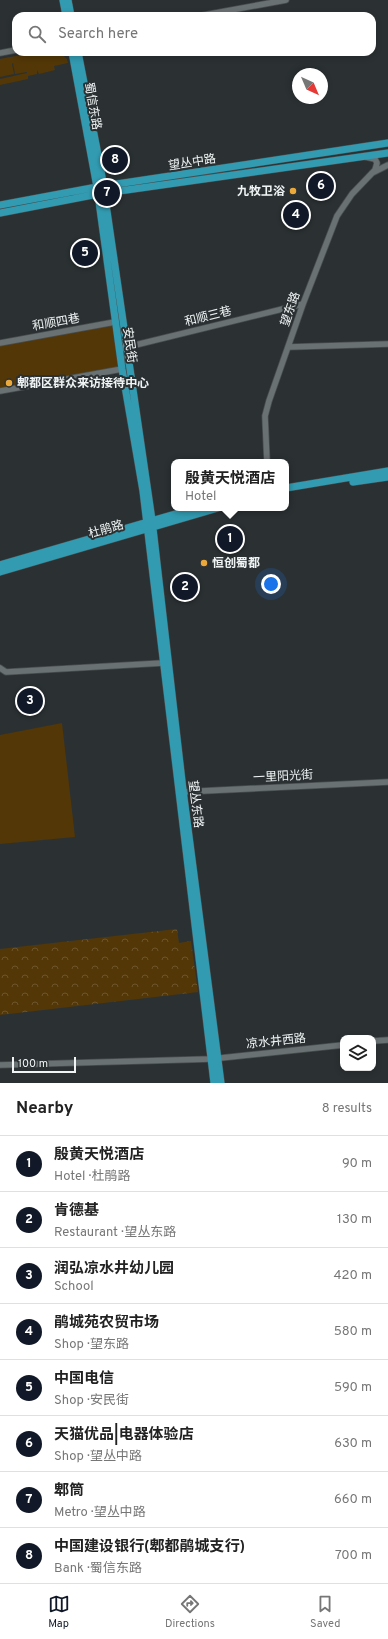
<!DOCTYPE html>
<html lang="en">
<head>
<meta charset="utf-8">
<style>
	:root { --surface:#fff; --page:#f6f6f6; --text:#222; --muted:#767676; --line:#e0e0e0; --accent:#111827 }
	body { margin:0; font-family:Overpass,"Noto Sans SC",sans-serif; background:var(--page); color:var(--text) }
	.controls { position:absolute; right:12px; bottom:12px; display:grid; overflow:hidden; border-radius:8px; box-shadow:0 2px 6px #0003 }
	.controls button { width:36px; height:36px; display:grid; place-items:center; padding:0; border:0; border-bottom:1px solid var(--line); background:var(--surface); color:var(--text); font:20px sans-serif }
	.compass { position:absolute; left:292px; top:68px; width:36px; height:36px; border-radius:50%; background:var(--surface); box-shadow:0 2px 6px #0003; rotate:136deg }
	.scale { position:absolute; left:12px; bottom:10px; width:64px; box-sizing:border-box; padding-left:4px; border:2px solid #f0f4f5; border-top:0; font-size:11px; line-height:14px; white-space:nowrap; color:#f0f4f5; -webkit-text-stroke:3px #2b3133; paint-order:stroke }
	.you { position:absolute; left:271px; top:584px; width:14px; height:14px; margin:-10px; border:3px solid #fff; border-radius:50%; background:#1a73e8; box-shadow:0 0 0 6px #1a73e833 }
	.badge { display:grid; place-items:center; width:26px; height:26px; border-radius:50%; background:var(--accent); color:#fff; font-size:13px; font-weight:700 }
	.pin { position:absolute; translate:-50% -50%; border:2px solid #fff; box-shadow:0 1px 4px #0006 }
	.popup { position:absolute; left:171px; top:459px; width:118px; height:52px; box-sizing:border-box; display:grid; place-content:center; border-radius:8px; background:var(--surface); filter:drop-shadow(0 1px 3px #0005); font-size:13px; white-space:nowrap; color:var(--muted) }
	.popup b { font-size:15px; color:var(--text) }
	.popup::after { content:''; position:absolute; left:50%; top:100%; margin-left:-8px; border:8px solid transparent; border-top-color:var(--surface) }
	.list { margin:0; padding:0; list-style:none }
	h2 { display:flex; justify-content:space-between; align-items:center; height:52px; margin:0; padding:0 16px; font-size:17px }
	h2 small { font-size:13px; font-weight:400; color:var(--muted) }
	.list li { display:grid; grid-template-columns:26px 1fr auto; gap:12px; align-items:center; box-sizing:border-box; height:56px; padding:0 16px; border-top:1px solid var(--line) }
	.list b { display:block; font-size:15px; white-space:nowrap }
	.list p { margin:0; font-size:13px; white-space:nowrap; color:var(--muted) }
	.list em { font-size:13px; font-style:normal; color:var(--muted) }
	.icon { flex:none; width:22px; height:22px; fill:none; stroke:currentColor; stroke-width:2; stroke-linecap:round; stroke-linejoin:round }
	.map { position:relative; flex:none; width:388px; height:1083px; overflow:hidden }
	.search { position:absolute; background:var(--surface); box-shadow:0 2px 6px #0003; left:12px; right:12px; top:12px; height:44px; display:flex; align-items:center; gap:10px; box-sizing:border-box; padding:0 14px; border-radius:12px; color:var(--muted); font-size:15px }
	.sheet { height:500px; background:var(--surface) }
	nav { display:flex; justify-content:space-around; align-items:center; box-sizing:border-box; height:56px; border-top:1px solid var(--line); background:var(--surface); font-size:11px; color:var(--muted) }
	nav a { display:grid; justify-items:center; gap:2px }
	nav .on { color:var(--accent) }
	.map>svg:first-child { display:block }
	.green { fill:#533707 }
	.forest { fill:url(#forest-crowns) }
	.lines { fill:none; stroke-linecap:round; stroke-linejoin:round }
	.minor-casing { stroke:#484e4f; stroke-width:7 }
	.major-casing { stroke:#484e4f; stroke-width:8 }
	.minor { stroke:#6a7173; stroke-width:5.5 }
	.major { stroke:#329bb1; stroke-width:7 }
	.poi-dot { fill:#eca93b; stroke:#2b3133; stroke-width:1.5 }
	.labels { text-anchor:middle; stroke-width:4; stroke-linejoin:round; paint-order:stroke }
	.street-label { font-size:12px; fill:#f0f4f5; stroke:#2b3133 }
	.poi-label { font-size:12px; font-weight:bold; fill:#f0f4f5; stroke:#2b3133; text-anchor:start }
</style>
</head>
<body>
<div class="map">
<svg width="388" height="1083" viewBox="0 0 388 1083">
	<defs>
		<pattern id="forest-crowns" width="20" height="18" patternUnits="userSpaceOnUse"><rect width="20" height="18" fill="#533707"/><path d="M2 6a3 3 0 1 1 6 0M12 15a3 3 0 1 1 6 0" fill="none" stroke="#6c552c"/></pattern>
	</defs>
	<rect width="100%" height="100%" fill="#2b3133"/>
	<path class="green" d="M36 52H59L67 59 68 63 54 66 55 70 39 74 37 70V74L28 76V79L0 85V79L27 73V72L15 74 13 63 12 64 14 74 0 77V59Z
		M113 323 120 367 0 389V344Z
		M62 723 75 837 0 844V735Z"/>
	<path class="forest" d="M177 929 179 943 191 941 198 992 0 1015V949Z"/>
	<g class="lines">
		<defs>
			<path id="minor" d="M199 16 286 0
				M0 53 16 50
				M372 173 388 165
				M0 343 115 322
				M289 347 388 344
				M119 349 303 304
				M0 391 122 369
				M267 462 265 416 269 401 303 304 337 216 352 194 375 170 377 163 375 159 366 157
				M0 668 6 672 163 663
				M181 792 388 782
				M373 1041 388 1040
				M0 1065 211 1059 343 1045"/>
			<path id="major" d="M63 0 66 16
				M68 0 71 16
				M72 52 97 187 122 369 143 491 214 1083
				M78 52 101 170 152 520 183 790 221 1083
				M0 205 97 187 388 143
				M0 213 98 194 388 153
				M353 482 388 477
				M286 488 388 471
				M0 565 196 508
				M0 572 218 508"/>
		</defs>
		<use href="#minor" class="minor-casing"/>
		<use href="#major" class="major-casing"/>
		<use href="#minor" class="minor"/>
		<use href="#major" class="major"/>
	</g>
	<g class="poi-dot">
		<circle cx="293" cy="191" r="4"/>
		<circle cx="9" cy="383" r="4"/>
		<circle cx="204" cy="563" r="4"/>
	</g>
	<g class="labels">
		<g class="street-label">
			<text transform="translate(93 106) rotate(80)" y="4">蜀信东路</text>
			<text transform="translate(192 162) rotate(-9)" y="4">望丛中路</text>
			<text transform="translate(290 309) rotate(-71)" y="4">望东路</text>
			<text transform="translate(208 316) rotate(-14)" y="4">和顺三巷</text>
			<text transform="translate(56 322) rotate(-10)" y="4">和顺四巷</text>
			<text transform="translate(130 345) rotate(82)" y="4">安民街</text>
			<text transform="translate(106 529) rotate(-16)" y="4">杜鹃路</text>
			<text transform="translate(283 776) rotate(-3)" y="4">一里阳光街</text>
			<text transform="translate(196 804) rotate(83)" y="4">望丛东路</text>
			<text transform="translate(276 1041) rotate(-6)" y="4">凉水井西路</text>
		</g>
		<g class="poi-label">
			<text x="285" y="195" text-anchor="end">九牧卫浴</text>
			<text x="17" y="387">郫都区群众来访接待中心</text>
			<text x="212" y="567">恒创蜀都</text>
		</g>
	</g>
</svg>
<div class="controls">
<button><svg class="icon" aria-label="layers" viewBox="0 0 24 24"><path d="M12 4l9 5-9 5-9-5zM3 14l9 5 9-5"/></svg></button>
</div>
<svg class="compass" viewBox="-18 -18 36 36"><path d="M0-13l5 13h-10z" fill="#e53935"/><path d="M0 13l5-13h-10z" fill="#767676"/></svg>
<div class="scale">100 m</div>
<div class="you"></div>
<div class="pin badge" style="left:230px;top:539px">1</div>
<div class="popup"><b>殷黄天悦酒店</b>Hotel</div>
<div class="pin badge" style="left:185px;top:587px">2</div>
<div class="pin badge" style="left:30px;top:701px">3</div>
<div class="pin badge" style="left:296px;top:215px">4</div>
<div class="pin badge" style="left:85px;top:253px">5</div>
<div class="pin badge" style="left:321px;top:186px">6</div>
<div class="pin badge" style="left:107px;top:193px">7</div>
<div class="pin badge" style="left:115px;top:160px">8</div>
<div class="search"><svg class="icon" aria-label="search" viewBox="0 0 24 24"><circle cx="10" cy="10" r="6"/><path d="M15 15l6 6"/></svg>Search here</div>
</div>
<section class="sheet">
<h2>Nearby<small>8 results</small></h2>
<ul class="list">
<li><span class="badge">1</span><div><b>殷黄天悦酒店</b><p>Hotel · 杜鹃路</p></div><em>90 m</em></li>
<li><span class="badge">2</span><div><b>肯德基</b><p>Restaurant · 望丛东路</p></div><em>130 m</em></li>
<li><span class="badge">3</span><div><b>润弘凉水井幼儿园</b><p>School</p></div><em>420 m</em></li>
<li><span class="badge">4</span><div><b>鹃城苑农贸市场</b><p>Shop · 望东路</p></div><em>580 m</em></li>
<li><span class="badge">5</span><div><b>中国电信</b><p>Shop · 安民街</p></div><em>590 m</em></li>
<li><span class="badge">6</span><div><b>天猫优品|电器体验店</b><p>Shop · 望丛中路</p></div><em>630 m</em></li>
<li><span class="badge">7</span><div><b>郫筒</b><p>Metro · 望丛中路</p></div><em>660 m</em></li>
<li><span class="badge">8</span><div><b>中国建设银行(郫都鹃城支行)</b><p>Bank · 蜀信东路</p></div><em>700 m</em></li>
</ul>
</section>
<nav>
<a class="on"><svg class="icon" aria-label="map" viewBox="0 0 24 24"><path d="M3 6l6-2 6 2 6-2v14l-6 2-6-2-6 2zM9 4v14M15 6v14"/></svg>Map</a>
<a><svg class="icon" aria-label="directions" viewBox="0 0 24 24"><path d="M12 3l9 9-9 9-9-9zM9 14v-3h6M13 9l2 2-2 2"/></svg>Directions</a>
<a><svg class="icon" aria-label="saved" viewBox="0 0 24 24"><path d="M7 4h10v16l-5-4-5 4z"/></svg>Saved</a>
</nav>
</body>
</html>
